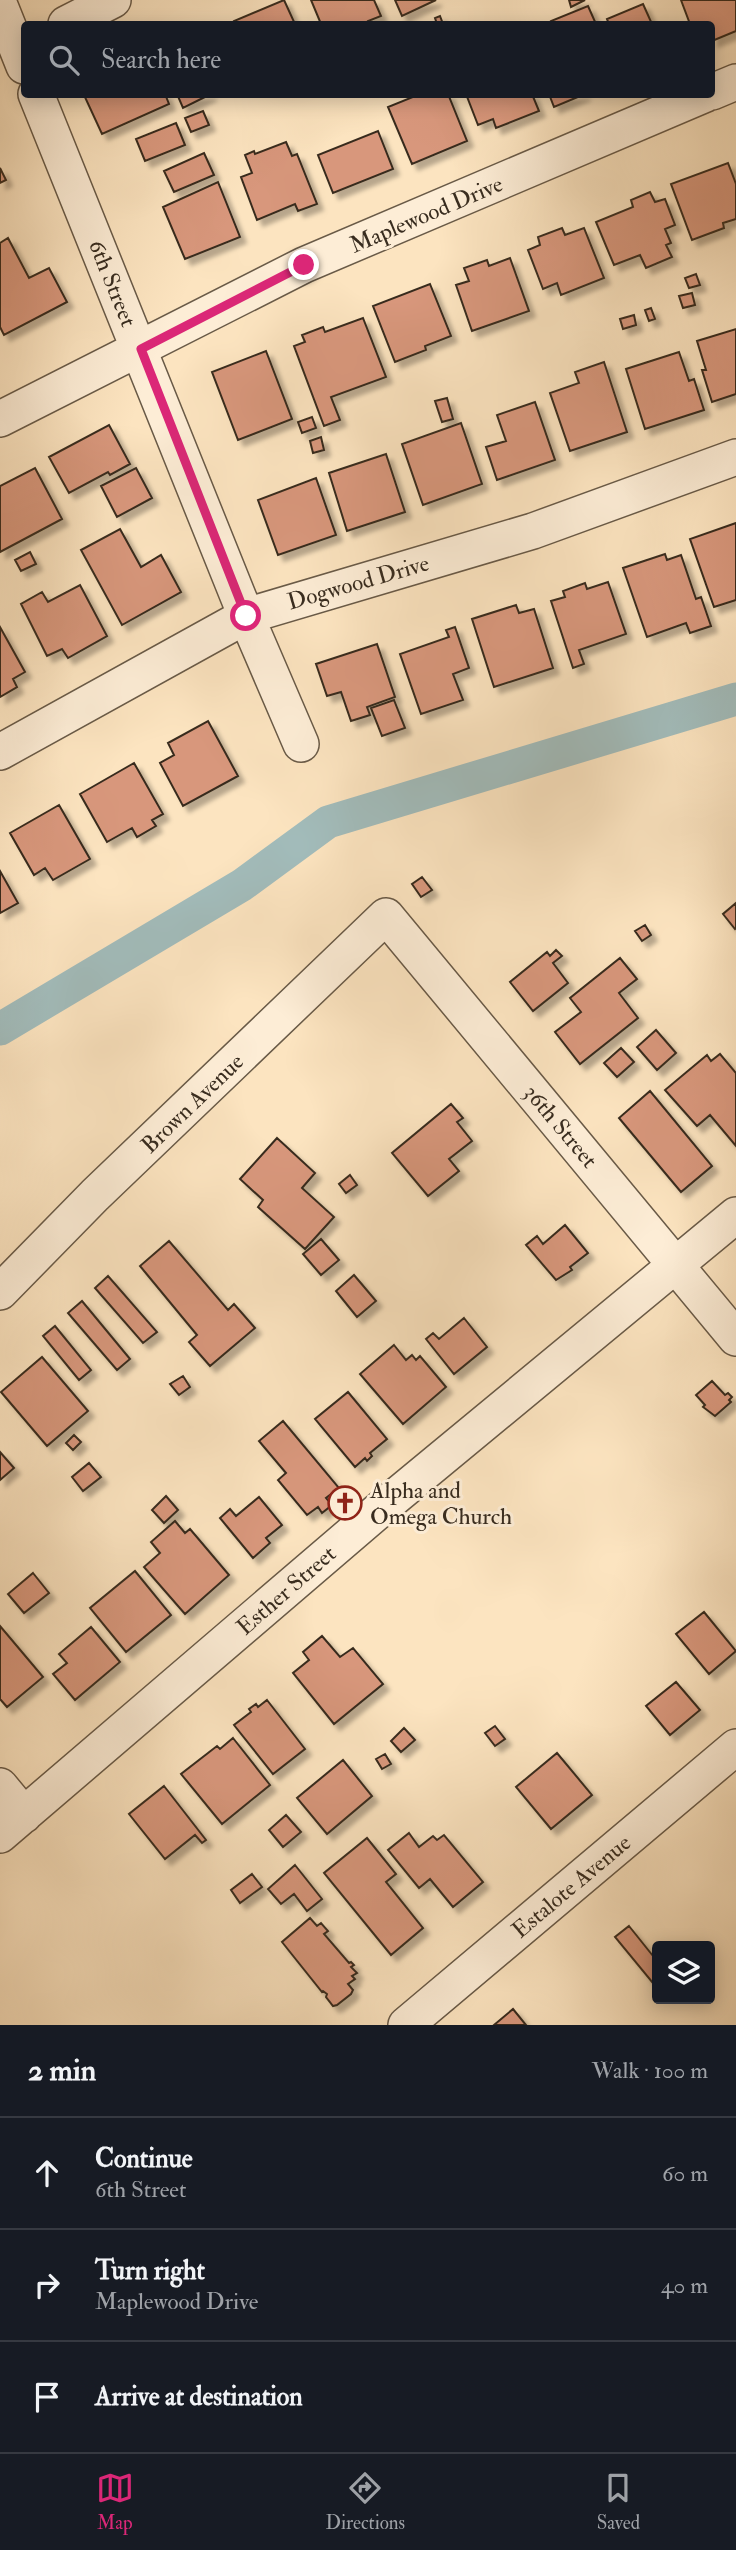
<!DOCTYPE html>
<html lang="en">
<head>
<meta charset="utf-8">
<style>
	:root { --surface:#171b24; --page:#242831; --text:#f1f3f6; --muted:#9ea1a6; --line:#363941; --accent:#db2777 }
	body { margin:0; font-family:"IM FELL Double Pica",serif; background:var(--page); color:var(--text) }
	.controls { position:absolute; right:21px; bottom:21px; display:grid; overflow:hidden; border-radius:7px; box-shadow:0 4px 18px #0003 }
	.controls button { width:63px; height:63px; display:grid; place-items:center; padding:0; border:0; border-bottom:2px solid var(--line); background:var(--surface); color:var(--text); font:35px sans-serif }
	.stop { position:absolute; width:21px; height:21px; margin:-16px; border:5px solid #db2777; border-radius:50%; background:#fff }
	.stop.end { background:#db2777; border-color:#fff; box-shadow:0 2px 7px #0008 }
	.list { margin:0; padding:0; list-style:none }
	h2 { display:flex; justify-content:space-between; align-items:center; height:91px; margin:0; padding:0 28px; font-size:30px }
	h2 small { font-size:23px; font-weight:400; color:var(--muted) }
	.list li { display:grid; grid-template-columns:46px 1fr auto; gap:21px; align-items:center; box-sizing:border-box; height:112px; padding:0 28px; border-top:2px solid var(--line) }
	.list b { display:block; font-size:26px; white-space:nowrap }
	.list p { margin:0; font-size:23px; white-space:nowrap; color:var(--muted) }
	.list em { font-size:23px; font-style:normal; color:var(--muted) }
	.icon { flex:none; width:38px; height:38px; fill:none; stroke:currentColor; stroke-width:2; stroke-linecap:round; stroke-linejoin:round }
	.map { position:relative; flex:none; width:736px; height:2025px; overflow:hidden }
	.search { position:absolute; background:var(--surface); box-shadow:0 4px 18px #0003; left:21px; right:21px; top:21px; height:77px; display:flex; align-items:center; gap:18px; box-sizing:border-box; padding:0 24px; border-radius:7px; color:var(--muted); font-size:26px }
	.sheet { height:427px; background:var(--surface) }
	nav { display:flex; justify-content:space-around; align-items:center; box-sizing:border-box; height:98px; border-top:2px solid var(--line); background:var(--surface); font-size:19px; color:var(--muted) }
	nav a { display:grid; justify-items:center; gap:4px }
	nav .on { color:var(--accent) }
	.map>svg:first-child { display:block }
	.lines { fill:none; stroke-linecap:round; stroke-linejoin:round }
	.canal { stroke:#a2bcbb; stroke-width:33 }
	.building { fill:#d8977b; stroke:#382c1f; stroke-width:2; filter:url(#shadow) }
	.minor-casing { stroke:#695a47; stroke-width:38 }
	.minor { stroke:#fdedd6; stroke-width:35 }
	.route { stroke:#db2777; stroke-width:9 }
	.labels { text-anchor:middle; stroke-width:6; stroke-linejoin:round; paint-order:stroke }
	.street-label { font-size:23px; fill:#382c1f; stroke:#fdedd6 }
	.poi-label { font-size:23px; fill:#382c1f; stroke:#fdedd6; text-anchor:start }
</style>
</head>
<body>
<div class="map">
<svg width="736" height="2025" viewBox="0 0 736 2025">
	<defs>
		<filter id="shadow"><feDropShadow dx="6" dy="6" stdDeviation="2" flood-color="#0004"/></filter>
	</defs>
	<rect width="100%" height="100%" fill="#fce4c0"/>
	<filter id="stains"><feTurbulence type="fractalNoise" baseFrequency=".00286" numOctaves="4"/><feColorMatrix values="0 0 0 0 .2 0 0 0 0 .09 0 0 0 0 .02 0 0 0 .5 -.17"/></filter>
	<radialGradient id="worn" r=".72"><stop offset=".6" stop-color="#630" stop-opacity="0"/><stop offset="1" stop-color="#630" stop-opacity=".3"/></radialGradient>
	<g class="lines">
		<path class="canal" d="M0 1029 242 885 328 822 736 699"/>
	</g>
	<path class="building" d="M284 0 295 24H235L234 21Z
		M311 0H374L381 16 368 21 369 24H321Z
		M395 0H436L402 16Z
		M569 0H585L571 7Z
		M681 0H736V31L712 41V24H690Z
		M643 4 652 24H609L607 19Z
		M588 6 596 24H552L551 21Z
		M440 16 443 24H437L435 18Z
		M165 94 169 104 102 134 84 95Z
		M177 94H211L183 108Z
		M412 94H448L467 141 412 164 388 107 413 97Z
		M466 94H532L539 111 496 128 493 119 478 125Z
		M549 94H585L554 107Z
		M203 111 209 125 191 132 185 118Z
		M176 123 185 145 145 161 136 139Z
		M378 131 393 169 333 193 318 155Z
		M286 142 292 156 297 154 317 204 298 211 295 204 257 220 241 177 252 173 245 155 254 151 255 154Z
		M204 153 214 175 174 192 164 171Z
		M728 163 736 184V219L723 223 724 228 692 240 671 184Z
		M0 168 6 180 0 183Z
		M218 182 240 237 185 259 163 207Z
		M650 192 655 202 665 199 675 225 665 229 671 243 666 245 672 257 646 268 640 255 614 265 596 222 633 207 631 200Z
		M562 228 565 235 584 228 604 278 561 295 557 283 543 289 528 250 540 245 538 237Z
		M8 238 29 278 49 268 67 302 4 335 0 327V243Z
		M510 258 529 311 472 331 456 285 469 281 464 268 487 260 489 266Z
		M696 274 700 285 689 288 685 278Z
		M430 284 451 336 425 346 426 350 395 362 373 306Z
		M692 293 695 305 683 308 679 296Z
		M651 308 655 319 649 321 645 310Z
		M634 315 636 325 623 329 620 319Z
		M363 318 386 377 331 397 340 420 324 426 294 346 305 342 302 335 323 327 325 332Z
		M736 329V394L712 402 702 370H706L697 341Z
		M266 351 292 419 238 440 212 372Z
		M679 352 689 381 694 379 704 410 645 429 626 369Z
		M604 362 627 432 570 451 550 393 579 383 575 372Z
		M447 398 453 419 442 422 435 401Z
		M535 402 555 460 497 480 486 447 506 441 497 415Z
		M312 417 316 428 302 433 298 422Z
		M461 423 482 484 423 505 402 444Z
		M109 425 130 464 110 475 108 472 69 493 49 457Z
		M321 437 324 450 313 453 310 441Z
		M386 454 405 512 347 531 329 473Z
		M35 468 62 519 0 552V486Z
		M136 468 152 498 117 517 101 486Z
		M316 478 336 535 278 555 258 500Z
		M736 523V600L714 607 690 539Z
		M120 529 141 567 161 555 181 592 122 625 81 550Z
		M30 552 36 564 21 571 15 560Z
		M665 554 667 560 681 555 696 599 701 597 711 626 690 633 686 623 647 637 623 568Z
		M608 582 626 634 579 650 584 664 573 668 551 601 565 597 563 591 585 583 587 589Z
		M80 585 107 636 68 658 62 649 47 656 21 604 42 592 48 602Z
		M516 605 519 613 534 609 553 668 494 687 472 619Z
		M0 627 25 672 13 679 17 687 0 697Z
		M455 627 469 668 453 674 463 700 421 714 400 654 449 637 446 630Z
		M377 644 395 697 367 707 370 715 351 721 341 692 327 696 316 664Z
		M394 700 405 728 382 736 371 708Z
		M208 721 238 776 183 806 160 763 174 755 168 743Z
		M134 763 163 814 152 820 156 826 137 837 132 828 107 842 80 794Z
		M59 805 90 859 53 880 45 868 34 875 10 833Z
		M0 871 18 903 0 913Z
		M422 877 432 890 421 897 412 884Z
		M736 903V928L735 929 723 914Z
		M645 925 651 935 642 941 635 931Z
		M556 950 562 956 553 963 568 983 533 1011 510 982 547 952 550 956Z
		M620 958 637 979 619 993 638 1018 580 1064 555 1032 581 1012 570 998Z
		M656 1030 676 1053 657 1070 637 1047Z
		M621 1048 634 1062 617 1077 604 1063Z
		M720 1054 736 1073V1146L710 1115 697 1126 665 1090 707 1055 711 1061Z
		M650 1091 712 1166 681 1192 619 1118Z
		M451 1104 463 1118 457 1122 472 1141 449 1159 459 1171 428 1196 392 1153Z
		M277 1138 315 1173 302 1188 334 1217 305 1249 258 1207 263 1200 240 1179Z
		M350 1175 357 1185 346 1193 339 1184Z
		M565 1225 588 1253 570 1267 572 1270 556 1280 526 1245 537 1236 543 1244Z
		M321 1239 339 1260 321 1275 303 1254Z
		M169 1241 228 1310 234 1304 255 1328 210 1366 189 1342 197 1335 140 1266Z
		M354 1275 376 1301 357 1317 336 1291Z
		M108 1276 157 1332 143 1343 95 1288Z
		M82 1301 130 1359 117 1370 68 1313Z
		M464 1318 487 1347 454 1374 426 1339 433 1333 439 1339Z
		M55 1326 91 1370 79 1380 43 1336Z
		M394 1345 406 1360 412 1355 416 1360 420 1356 446 1387 403 1424 360 1374Z
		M42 1357 88 1411 47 1446 1 1392Z
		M183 1376 190 1387 179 1395 170 1384Z
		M712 1381 725 1395 728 1393 732 1397 729 1400 731 1402 715 1416 703 1407 705 1405 696 1395Z
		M348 1392 387 1439 370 1453 372 1456 367 1461 365 1458 355 1467 315 1419Z
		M283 1421 339 1488 326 1498 332 1505 322 1513 318 1507 307 1515 278 1480 286 1473 259 1441Z
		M74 1435 81 1442 73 1450 66 1443Z
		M0 1452 14 1468 0 1480Z
		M89 1463 101 1477 83 1491 72 1477Z
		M166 1496 178 1510 164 1523 152 1510Z
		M259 1497 282 1525 266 1538 270 1543 253 1558 220 1518 230 1509 236 1516Z
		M175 1521 185 1533 190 1529 229 1575 185 1614 144 1567 160 1553 151 1542Z
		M135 1571 171 1615 126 1652 90 1608Z
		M33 1573 49 1593 24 1613 8 1594Z
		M704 1612 736 1651 709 1674 676 1634Z
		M0 1626 43 1677 7 1707 0 1699Z
		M91 1627 120 1662 75 1700 53 1674 67 1663 59 1654Z
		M322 1636 340 1657 353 1648 383 1684 334 1724 293 1673 309 1660 303 1652Z
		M676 1682 700 1710 670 1735 646 1706Z
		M267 1700 305 1749 273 1774 234 1725 251 1712 249 1709 256 1704 258 1707Z
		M495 1726 505 1739 495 1746 485 1733Z
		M404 1728 415 1740 401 1752 391 1741Z
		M233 1738 270 1785 222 1824 181 1774 217 1746 220 1749Z
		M557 1753 592 1795 551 1829 516 1787Z
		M385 1754 391 1764 382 1769 376 1759Z
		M343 1760 372 1796 327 1834 297 1798Z
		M164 1786 206 1840 202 1843 195 1835 165 1859 129 1814Z
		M286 1815 301 1832 283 1847 269 1830Z
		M409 1833 419 1847 433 1836 437 1840 444 1835 483 1882 453 1907 430 1879 419 1888 388 1850Z
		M367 1838 396 1874 386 1882 423 1928 391 1955 324 1873Z
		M295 1865 322 1899 307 1911 294 1894 281 1904 268 1889Z
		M252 1874 262 1887 240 1903 231 1890Z
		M310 1918 317 1926 321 1923 328 1931 324 1934 349 1963 351 1962 354 1965 351 1967 357 1973 352 1976 355 1979 348 1984 353 1990 351 1994 337 2005 333 2006 326 1997 327 1994 323 1991 322 1992 282 1942Z
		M629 1926 657 1961V1988L615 1937Z
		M513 2009 526 2025H494Z"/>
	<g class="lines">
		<defs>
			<path id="minor" d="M0 6 24 66
				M66 24 113 0
				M712 92 736 82
				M36 94 246 616 301 744
				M0 419 304 265 706 94
				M0 752 246 616 533 531 736 457
				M0 1292 95 1195 386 916 736 1338
				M0 1786 24 1815
				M0 1835 384 1506 736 1215
				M406 2025 736 1747"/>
		</defs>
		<use href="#minor" class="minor-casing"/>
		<use href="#minor" class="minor"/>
	</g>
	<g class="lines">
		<path class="route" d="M246 616 141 349 304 265"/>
	</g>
	<defs>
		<symbol id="church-ring" viewBox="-11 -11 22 22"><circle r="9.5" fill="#fdedd6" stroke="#8f2418" stroke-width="1.5"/><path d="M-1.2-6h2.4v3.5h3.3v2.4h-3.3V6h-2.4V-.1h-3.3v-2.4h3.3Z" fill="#8f2418"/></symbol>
	</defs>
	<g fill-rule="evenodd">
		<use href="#church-ring" x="326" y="1484" width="38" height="38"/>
	</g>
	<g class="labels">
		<g class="street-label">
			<text transform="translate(426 214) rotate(-23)" y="8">Maplewood Drive</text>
			<text transform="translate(113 283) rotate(68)" y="8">6th Street</text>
			<text transform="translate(358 582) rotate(-16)" y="8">Dogwood Drive</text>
			<text transform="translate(192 1103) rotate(-44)" y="8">Brown Avenue</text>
			<text transform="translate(561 1126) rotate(50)" y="8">36th Street</text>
			<text transform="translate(286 1590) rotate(-41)" y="8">Esther Street</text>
			<text transform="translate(571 1886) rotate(-40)" y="8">Estalote Avenue</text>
		</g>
		<g class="poi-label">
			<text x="370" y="1498">Alpha and<tspan x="370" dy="26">Omega Church</tspan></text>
		</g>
	</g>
	<rect width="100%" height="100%" filter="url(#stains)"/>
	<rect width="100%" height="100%" fill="url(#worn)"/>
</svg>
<div class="controls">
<button><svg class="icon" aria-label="layers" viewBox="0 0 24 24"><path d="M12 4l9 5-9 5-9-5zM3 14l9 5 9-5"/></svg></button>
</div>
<div class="stop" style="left:246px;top:616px"></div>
<div class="stop end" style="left:304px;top:265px"></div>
<div class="search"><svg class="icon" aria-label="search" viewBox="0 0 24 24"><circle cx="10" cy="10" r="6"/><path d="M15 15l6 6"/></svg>Search here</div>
</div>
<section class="sheet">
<h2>2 min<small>Walk · 100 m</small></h2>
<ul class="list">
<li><svg class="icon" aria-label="ahead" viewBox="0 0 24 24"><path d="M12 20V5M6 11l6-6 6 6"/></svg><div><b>Continue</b><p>6th Street</p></div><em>60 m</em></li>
<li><svg class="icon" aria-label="right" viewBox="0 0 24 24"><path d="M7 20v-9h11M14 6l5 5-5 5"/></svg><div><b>Turn right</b><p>Maplewood Drive</p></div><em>40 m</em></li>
<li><svg class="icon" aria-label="arrive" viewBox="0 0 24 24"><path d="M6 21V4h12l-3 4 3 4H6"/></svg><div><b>Arrive at destination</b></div></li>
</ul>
</section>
<nav>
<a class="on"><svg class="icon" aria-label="map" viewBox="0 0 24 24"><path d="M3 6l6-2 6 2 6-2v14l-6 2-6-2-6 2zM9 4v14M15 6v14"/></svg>Map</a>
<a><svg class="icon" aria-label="directions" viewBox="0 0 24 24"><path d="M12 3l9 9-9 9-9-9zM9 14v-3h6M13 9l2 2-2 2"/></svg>Directions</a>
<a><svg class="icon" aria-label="saved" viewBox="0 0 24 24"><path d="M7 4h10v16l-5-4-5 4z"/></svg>Saved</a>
</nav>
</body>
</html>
